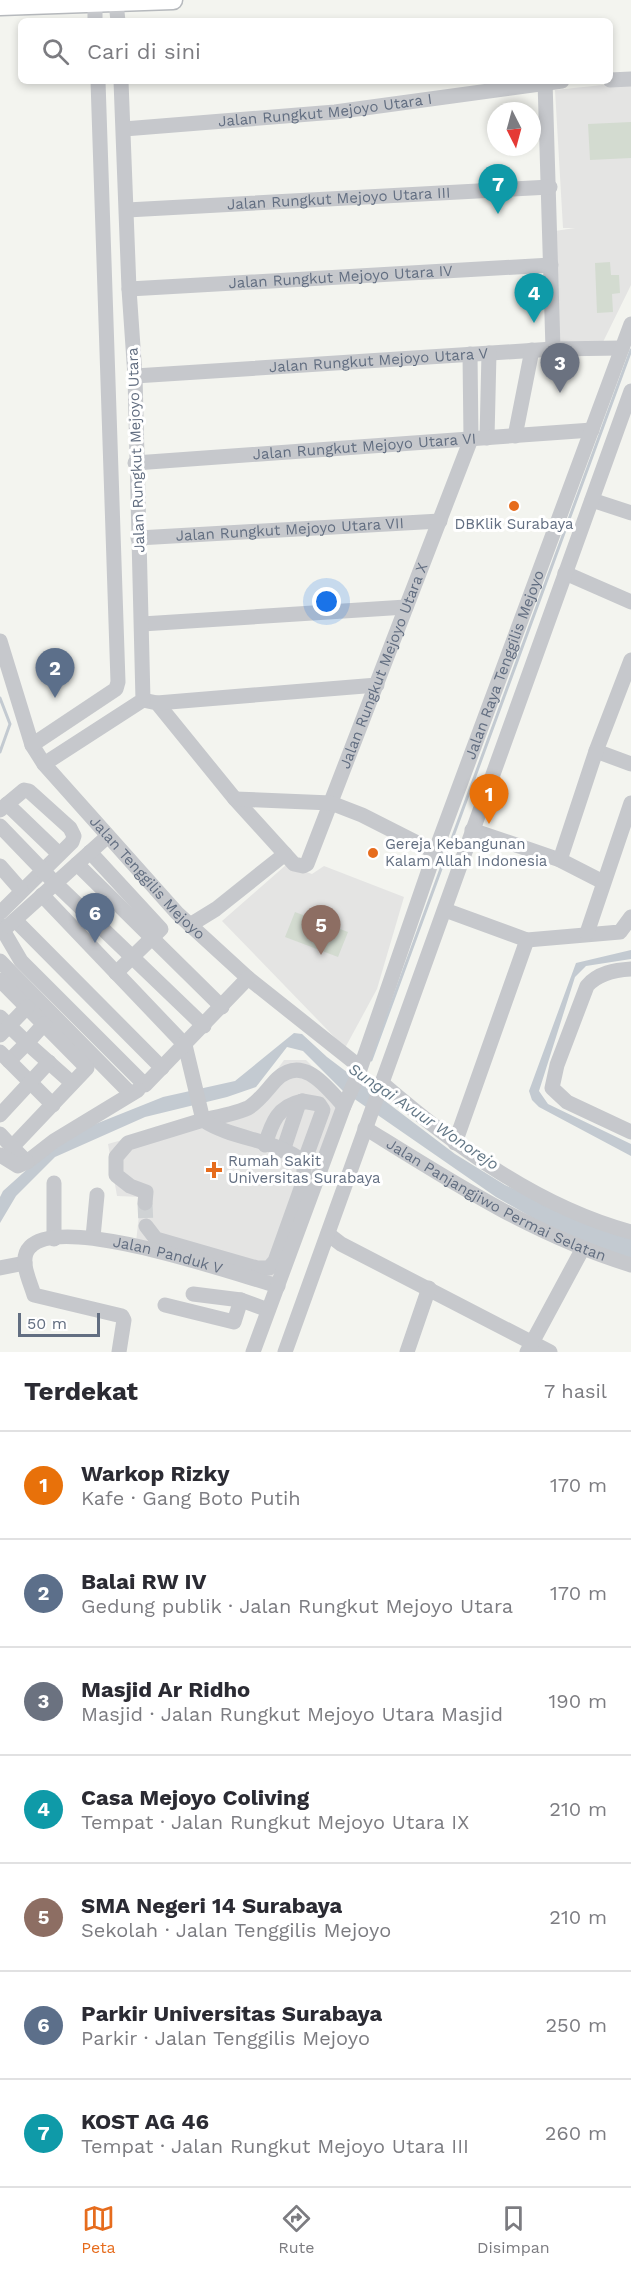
<!DOCTYPE html>
<html lang="id">
<head>
<meta charset="utf-8">
<style>
	:root { --surface:#fff; --page:#f2f2f3; --text:#2b2b33; --muted:#7c7c81; --line:#e1e1e2; --accent:#e66c1d }
	body { margin:0; font-family:"Work Sans",sans-serif; background:var(--page); color:var(--text) }
	.compass { position:absolute; left:487px; top:102px; width:54px; height:54px; border-radius:50%; background:var(--surface); box-shadow:0 3px 9px #0003; rotate:174deg }
	.scale { position:absolute; left:18px; bottom:15px; width:82px; box-sizing:border-box; padding-left:6px; border:3px solid #626e81; border-top:0; font-size:16px; line-height:21px; white-space:nowrap; color:#626e81; -webkit-text-stroke:4px #fff; paint-order:stroke }
	.you { position:absolute; left:327px; top:602px; width:21px; height:21px; margin:-15px; border:4px solid #fff; border-radius:50%; background:#1a73e8; box-shadow:0 0 0 9px #1a73e833 }
	.badge { display:grid; place-items:center; width:39px; height:39px; border-radius:50%; background:var(--accent); color:#fff; font-size:20px; font-weight:700 }
	.pin { position:absolute; translate:-50% -50px; filter:drop-shadow(0 2px 3px #0008) }
	.pin::after { content:''; position:absolute; top:32px; width:21px; height:18px; background:inherit; clip-path:polygon(0 0,100% 0,50% 100%) }
	.list { margin:0; padding:0; list-style:none }
	h2 { display:flex; justify-content:space-between; align-items:center; height:78px; margin:0; padding:0 24px; font-size:26px }
	h2 small { font-size:20px; font-weight:400; color:var(--muted) }
	.list li { display:grid; grid-template-columns:39px 1fr auto; gap:18px; align-items:center; box-sizing:border-box; height:108px; padding:0 24px; border-top:2px solid var(--line) }
	.list b { display:block; font-size:22px; white-space:nowrap }
	.list p { margin:0; font-size:20px; white-space:nowrap; color:var(--muted) }
	.list em { font-size:20px; font-style:normal; color:var(--muted) }
	.icon { flex:none; width:33px; height:33px; fill:none; stroke:currentColor; stroke-width:2; stroke-linecap:round; stroke-linejoin:round }
	.map { position:relative; flex:none; width:631px; height:1352px; overflow:hidden }
	.search { position:absolute; background:var(--surface); box-shadow:0 3px 9px #0003; left:18px; right:18px; top:18px; height:66px; display:flex; align-items:center; gap:15px; box-sizing:border-box; padding:0 21px; border-radius:9px; color:var(--muted); font-size:22px }
	.sheet { height:834px; background:var(--surface) }
	nav { display:flex; justify-content:space-around; align-items:center; box-sizing:border-box; height:84px; border-top:2px solid var(--line); background:var(--surface); font-size:16px; color:var(--muted) }
	nav a { display:grid; justify-items:center; gap:3px }
	nav .on { color:var(--accent) }
	.map>svg:first-child { display:block }
	.built { fill:#e4e4e3 }
	.green { fill:#d3dbd0 }
	.water { fill:#c3cad1 }
	.lines { fill:none; stroke-linecap:round; stroke-linejoin:round }
	.stream { stroke:#c3cad1; stroke-width:3 }
	.minor-tunnel { stroke:#cfd2d4; stroke-width:15; stroke-dasharray:15 8; stroke-linecap:butt }
	.major-casing { stroke:#b6b9bd; stroke-width:21 }
	.minor { stroke:#c6c8cc; stroke-width:15 }
	.major { stroke:#fff; stroke-width:18 }
	.poi-dot { fill:#e66c1d; stroke:#fff; stroke-width:2 }
	.labels { text-anchor:middle; stroke-width:6; stroke-linejoin:round; paint-order:stroke }
	.street-label { font-size:15px; fill:#626e81; stroke:#fff }
	.poi-label { font-size:15px; fill:#626e81; stroke:#fff; text-anchor:start }
	.water-label { font-size:16px; font-style:italic; fill:#637786; stroke:#fff }
</style>
</head>
<body>
<div class="map">
<svg width="631" height="1352" viewBox="0 0 631 1352">
	<rect width="100%" height="100%" fill="#f3f4ef"/>
	<path class="built" d="M631 82V285L603 342 559 344 555 231 575 228H563L555 90Z
		M286 865 312 874 324 866 404 897 377 989 345 1048 222 921Z
		M284 1060H306L343 1097 274 1281 136 1242 141 1197 117 1196 108 1144 254 1102Z"/>
	<path class="green" d="M631 122V158L590 160 588 124Z
		M610 262 611 275H619L620 293 612 294 613 312 597 313 595 263Z
		M295 912 348 932 338 957 285 937Z"/>
	<path class="water" d="M631 950V959L586 966 575 977 539 1091 548 1104 631 1144V1156L539 1107 532 1100 529 1091 576 963Z
		M294 1033 302 1034 327 1057 455 1154 505 1185 631 1239V1259L559 1233 496 1197 343 1091 303 1051 287 1047 256 1087 227 1097 145 1117 55 1157 16 1196 0 1223V1197L3 1191 43 1155 88 1127 163 1097 235 1081Z"/>
	<g class="lines">
		<path class="stream" d="M0 698 10 724 0 752
			M371 1060 631 350"/>
		<path class="minor-tunnel" d="M145 1203 146 1226"/>
		<defs>
			<path id="major" d="M0 6 173 0"/>
		</defs>
		<use href="#major" class="major-casing"/>
		<g class="minor">
			<path d="M116 3 118 21"/>
			<path d="M95 4V21"/>
			<path d="M610 80 631 79"/>
			<path d="M545 81 553 349"/>
			<path id="s1" d="M124 129 335 112 562 81"/>
			<path id="s2" d="M127 210 550 187"/>
			<path id="s3" d="M129 289 551 265"/>
			<path id="s4" d="M135 376 553 349 622 348"/>
			<path d="M515 436 532 350"/>
			<path d="M487 438 489 353"/>
			<path id="s5" d="M135 463 592 430"/>
			<path d="M592 500 631 513"/>
			<path id="s6" d="M138 538 440 521"/>
			<path d="M565 573 631 602"/>
			<path d="M142 624 406 607"/>
			<path id="s7" d="M0 641 32 745 44 764 177 913 248 978 360 1067"/>
			<path id="s8" d="M143 700 157 703 235 799 294 864 303 866 307 864 471 439 470 354"/>
			<path d="M157 703 377 685"/>
			<path d="M32 745 116 689 118 682 98 81"/>
			<path d="M596 751 631 764"/>
			<path d="M44 764 143 700 135 376 129 289 121 81"/>
			<path d="M235 799 331 803 362 815 435 852"/>
			<path d="M7 804 59 854"/>
			<path d="M0 810 24 790 29 791 70 828 74 836 72 842 0 913"/>
			<path d="M0 826 55 883 204 1026"/>
			<path d="M472 830 560 860 603 882"/>
			<path d="M90 852 161 929 116 973"/>
			<path d="M560 860 596 751 631 660"/>
			<path d="M77 864 222 1007"/>
			<path d="M0 866 21 890"/>
			<path d="M42 895 185 1045 203 1120C218 1117 234 1114 248 1108 260 1101 268 1088 277 1079 304 1054 327 1088 344 1106"/>
			<path d="M445 910 527 940 620 932 631 917"/>
			<path d="M15 920 162 1068"/>
			<path d="M0 925 21 961 145 1085 248 978"/>
			<path d="M190 925 216 909 285 854"/>
			<path d="M8 926 108 836"/>
			<path d="M587 933 631 803"/>
			<path d="M0 961 131 1094"/>
			<path d="M631 969C615 970 598 973 587 986L557 1065 552 1088 567 1102 631 1132"/>
			<path d="M0 980 87 1068 12 1147 0 1134"/>
			<path d="M0 1017 27 1043 9 1061"/>
			<path d="M44 1024 27 1043 72 1083"/>
			<path d="M0 1035 27 1007"/>
			<path d="M0 1052 53 1105"/>
			<path d="M383 1084C455 1146 538 1207 631 1232"/>
			<path d="M0 1115 49 1062"/>
			<path id="s9" d="M365 1128C452 1182 533 1235 631 1265"/>
			<path d="M455 1143 527 940"/>
			<path d="M265 1145C272 1122 278 1106 302 1101"/>
			<path d="M12 1147 27 1162 54 1141 138 1090"/>
			<path d="M283 1151 298 1106 302 1101 319 1104 323 1110 304 1162"/>
			<path d="M0 1155 18 1166 27 1162"/>
			<path d="M54 1183V1239"/>
			<path d="M145 1203 146 1192 130 1186 116 1175V1157L128 1143 203 1120C233 1140 276 1139 304 1162V1180L275 1261 269 1268H257L156 1239 146 1226"/>
			<path d="M328 1234 341 1244 550 1352"/>
			<path d="M93 1237 97 1195"/>
			<path d="M0 1268 25 1263"/>
			<path d="M193 1294 241 1300"/>
			<path d="M165 1305 234 1322 241 1300 268 1310"/>
			<path id="s10" d="M119 1352 124 1320 122 1316 34 1295C30 1281 18 1259 30 1247 62 1213 235 1274 278 1286"/>
			<path id="s11" d="M253 1352 344 1106 358 1075 435 852 631 324"/>
			<path d="M285 1352 631 391"/>
			<path d="M407 1352 429 1288"/>
			<path d="M527 1352 582 1250"/>
		</g>
		<use href="#major" class="major"/>
	</g>
	<g class="poi-dot">
		<circle cx="514" cy="506" r="6"/>
		<circle cx="373" cy="853" r="6"/>
		<path d="M211 1161h6v6h6v6h-6v6h-6v-6h-6v-6h6z"/>
	</g>
	<g class="labels">
		<g class="street-label">
			<text dy="5" stroke="none"><textPath href="#s1" startOffset="202">Jalan Rungkut Mejoyo Utara I</textPath></text>
			<text dy="5" stroke="none"><textPath href="#s2" startOffset="212">Jalan Rungkut Mejoyo Utara III</textPath></text>
			<text dy="5" stroke="none"><textPath href="#s3" startOffset="212">Jalan Rungkut Mejoyo Utara IV</textPath></text>
			<text dy="5" stroke="none"><textPath href="#s4" startOffset="244">Jalan Rungkut Mejoyo Utara V</textPath></text>
			<text dy="5" stroke="none"><textPath href="#s5" startOffset="230">Jalan Rungkut Mejoyo Utara VI</textPath></text>
			<text transform="translate(136 450) rotate(-92)" y="5">Jalan Rungkut Mejoyo Utara</text>
			<text dy="5" stroke="none"><textPath href="#s6" startOffset="152">Jalan Rungkut Mejoyo Utara VII</textPath></text>
			<text dy="5" stroke="none"><textPath href="#s11" startOffset="732">Jalan Raya Tenggilis Mejoyo</textPath></text>
			<text dy="5" stroke="none"><textPath href="#s8" startOffset="452">Jalan Rungkut Mejoyo Utara X</textPath></text>
			<text dy="5" stroke="none"><textPath href="#s7" startOffset="285">Jalan Tenggilis Mejoyo</textPath></text>
			<text dy="5" stroke="none"><textPath href="#s9" startOffset="150">Jalan Panjangjiwo Permai Selatan</textPath></text>
			<text dy="5" stroke="none"><textPath href="#s10" startOffset="320">Jalan Panduk V</textPath></text>
		</g>
		<g class="poi-label">
			<text x="514" y="529" text-anchor="middle">DBKlik Surabaya</text>
			<text x="385" y="849">Gereja Kebangunan<tspan x="385" dy="17">Kalam Allah Indonesia</tspan></text>
			<text x="228" y="1166">Rumah Sakit<tspan x="228" dy="17">Universitas Surabaya</tspan></text>
		</g>
		<g class="water-label">
			<text transform="translate(424 1116) rotate(34)" y="6">Sungai Avuur Wonorejo</text>
		</g>
	</g>
</svg>
<svg class="compass" viewBox="-18 -18 36 36"><path d="M0-13l5 13h-10z" fill="#e53935"/><path d="M0 13l5-13h-10z" fill="#7c7c81"/></svg>
<div class="scale">50 m</div>
<div class="you"></div>
<div class="pin badge" style="left:489px;top:824px;background:#e8710a">1</div>
<div class="pin badge" style="left:55px;top:698px;background:#5c6f8a">2</div>
<div class="pin badge" style="left:560px;top:393px;background:#6b7280">3</div>
<div class="pin badge" style="left:534px;top:323px;background:#0f9aa8">4</div>
<div class="pin badge" style="left:321px;top:955px;background:#8d6e63">5</div>
<div class="pin badge" style="left:95px;top:943px;background:#5c6f8a">6</div>
<div class="pin badge" style="left:498px;top:214px;background:#0f9aa8">7</div>
<div class="search"><svg class="icon" aria-label="search" viewBox="0 0 24 24"><circle cx="10" cy="10" r="6"/><path d="M15 15l6 6"/></svg>Cari di sini</div>
</div>
<section class="sheet">
<h2>Terdekat<small>7 hasil</small></h2>
<ul class="list">
<li><span class="badge" style="background:#e8710a">1</span><div><b>Warkop Rizky</b><p>Kafe · Gang Boto Putih</p></div><em>170 m</em></li>
<li><span class="badge" style="background:#5c6f8a">2</span><div><b>Balai RW IV</b><p>Gedung publik · Jalan Rungkut Mejoyo Utara</p></div><em>170 m</em></li>
<li><span class="badge" style="background:#6b7280">3</span><div><b>Masjid Ar Ridho</b><p>Masjid · Jalan Rungkut Mejoyo Utara Masjid</p></div><em>190 m</em></li>
<li><span class="badge" style="background:#0f9aa8">4</span><div><b>Casa Mejoyo Coliving</b><p>Tempat · Jalan Rungkut Mejoyo Utara IX</p></div><em>210 m</em></li>
<li><span class="badge" style="background:#8d6e63">5</span><div><b>SMA Negeri 14 Surabaya</b><p>Sekolah · Jalan Tenggilis Mejoyo</p></div><em>210 m</em></li>
<li><span class="badge" style="background:#5c6f8a">6</span><div><b>Parkir Universitas Surabaya</b><p>Parkir · Jalan Tenggilis Mejoyo</p></div><em>250 m</em></li>
<li><span class="badge" style="background:#0f9aa8">7</span><div><b>KOST AG 46</b><p>Tempat · Jalan Rungkut Mejoyo Utara III</p></div><em>260 m</em></li>
</ul>
</section>
<nav>
<a class="on"><svg class="icon" aria-label="map" viewBox="0 0 24 24"><path d="M3 6l6-2 6 2 6-2v14l-6 2-6-2-6 2zM9 4v14M15 6v14"/></svg>Peta</a>
<a><svg class="icon" aria-label="directions" viewBox="0 0 24 24"><path d="M12 3l9 9-9 9-9-9zM9 14v-3h6M13 9l2 2-2 2"/></svg>Rute</a>
<a><svg class="icon" aria-label="saved" viewBox="0 0 24 24"><path d="M7 4h10v16l-5-4-5 4z"/></svg>Disimpan</a>
</nav>
</body>
</html>
